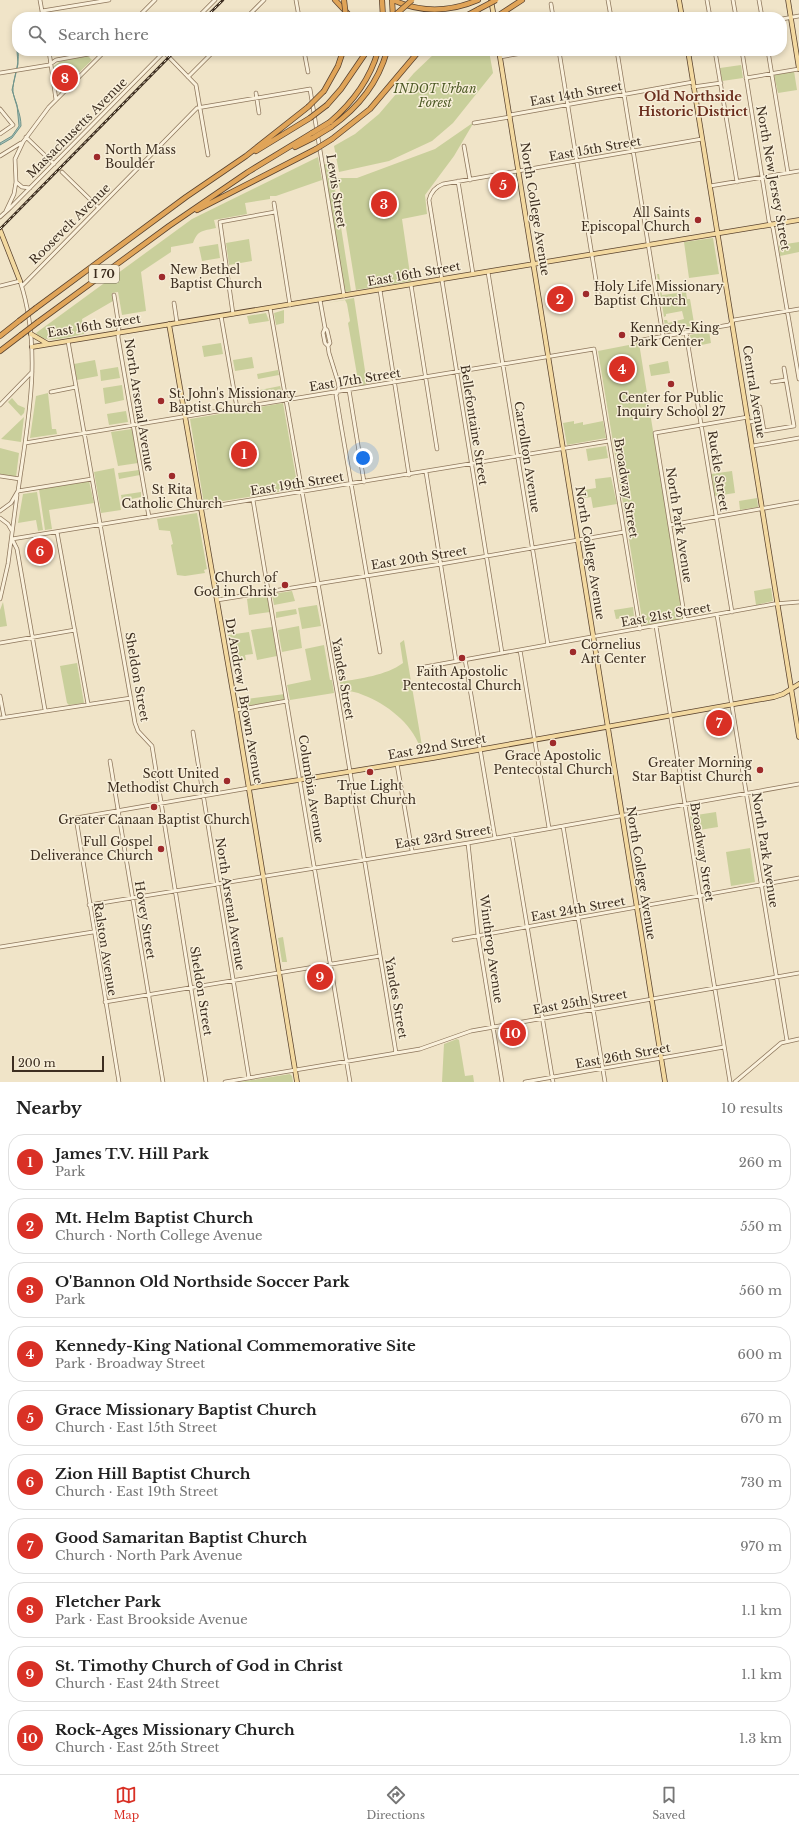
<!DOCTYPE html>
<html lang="en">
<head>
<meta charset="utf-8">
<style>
	:root { --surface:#fff; --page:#f6f6f6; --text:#222; --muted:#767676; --line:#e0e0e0; --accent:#d93025 }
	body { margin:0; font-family:"Libre Baskerville",serif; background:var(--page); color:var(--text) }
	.scale { position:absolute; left:12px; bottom:10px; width:92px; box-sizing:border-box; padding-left:4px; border:2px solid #3d2e20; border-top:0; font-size:11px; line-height:14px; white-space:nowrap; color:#3d2e20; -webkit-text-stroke:3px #f7eed8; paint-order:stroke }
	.you { position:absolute; left:363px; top:458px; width:14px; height:14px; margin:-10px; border:3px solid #fff; border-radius:50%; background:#1a73e8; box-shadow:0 0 0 6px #1a73e833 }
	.badge { display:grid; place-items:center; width:26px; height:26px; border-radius:50%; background:var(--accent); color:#fff; font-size:13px; font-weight:700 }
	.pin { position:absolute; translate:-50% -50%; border:2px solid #fff; box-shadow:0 1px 4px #0006 }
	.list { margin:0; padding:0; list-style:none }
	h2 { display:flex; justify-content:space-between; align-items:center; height:52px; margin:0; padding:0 16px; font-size:17px }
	h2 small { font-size:13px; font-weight:400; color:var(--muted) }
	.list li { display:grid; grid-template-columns:26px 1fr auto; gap:12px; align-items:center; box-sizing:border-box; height:56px; margin:0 8px 8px; padding:0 8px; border:1px solid var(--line); border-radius:16px }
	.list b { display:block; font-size:15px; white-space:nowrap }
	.list p { margin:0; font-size:13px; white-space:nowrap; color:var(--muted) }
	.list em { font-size:13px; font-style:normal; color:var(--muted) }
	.icon { flex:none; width:22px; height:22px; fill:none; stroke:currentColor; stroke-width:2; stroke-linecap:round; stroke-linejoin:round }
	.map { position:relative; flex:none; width:799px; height:1082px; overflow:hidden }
	.search { position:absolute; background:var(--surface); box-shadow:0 2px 6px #0003; left:12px; right:12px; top:12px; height:44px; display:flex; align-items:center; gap:10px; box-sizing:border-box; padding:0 14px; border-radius:16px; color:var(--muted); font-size:15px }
	.sheet { height:692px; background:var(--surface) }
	nav { display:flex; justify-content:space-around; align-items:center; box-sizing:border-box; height:56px; border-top:1px solid var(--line); background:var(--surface); font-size:11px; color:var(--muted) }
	nav a { display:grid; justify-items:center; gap:2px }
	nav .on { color:var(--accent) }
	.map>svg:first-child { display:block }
	.green { fill:#c9cf9b }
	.water { fill:#a9c4bc; stroke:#6f938a }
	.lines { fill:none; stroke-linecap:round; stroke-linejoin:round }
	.minor-casing { stroke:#8d765c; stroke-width:4.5 }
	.major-casing { stroke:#5b4430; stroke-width:5.5 }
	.highway-casing { stroke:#5b4430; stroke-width:6 }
	.minor { stroke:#faf1dc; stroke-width:3 }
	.major { stroke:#f3d9a0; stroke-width:4 }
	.highway { stroke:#e0a458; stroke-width:4.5 }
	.rail-casing { stroke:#3d2e20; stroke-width:2.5 }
	.rail { stroke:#f7eed8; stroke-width:1; stroke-dasharray:3; stroke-linecap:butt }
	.highway-bridge-casing { stroke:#5b4430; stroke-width:6; stroke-linecap:butt }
	.highway-bridge { stroke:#e0a458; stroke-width:4.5 }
	.poi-dot { fill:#9e2a2b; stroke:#f7eed8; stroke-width:1.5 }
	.labels { text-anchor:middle; stroke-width:3; stroke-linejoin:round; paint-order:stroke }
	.shield { fill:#f7eed8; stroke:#756857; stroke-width:1 }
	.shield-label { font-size:11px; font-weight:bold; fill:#3d2e20 }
	.park-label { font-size:12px; font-style:italic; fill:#4d5a26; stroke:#f7eed8 }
	.street-label { font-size:12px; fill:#3d2e20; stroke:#f7eed8 }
	.poi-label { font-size:12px; fill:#3d2e20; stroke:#f7eed8; text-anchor:start }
	.neighbourhood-label { font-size:13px; font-weight:bold; fill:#6b2e1e; stroke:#f7eed8 }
</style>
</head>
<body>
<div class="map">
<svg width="799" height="1082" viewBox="0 0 799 1082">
	<rect width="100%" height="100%" fill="#f0e4c8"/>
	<path class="green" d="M456 51H489L493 73 453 123 432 141 389 161 339 172 334 146 355 134 379 114 414 73 435 53Z
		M88 56 92 60 60 91 58 90 54 66 61 61Z
		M741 65 743 78 722 81 720 68Z
		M794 71 797 90 778 93 774 75Z
		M474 122 454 156 425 195 427 214 402 219 411 281 356 290 338 178H357L435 149Z
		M318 157 322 180 276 196H270V199L245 203 247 214 214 220 216 228C202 231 198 230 193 243L171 247V252L141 272 146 311 122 315 118 292 112 293 113 301 82 319 84 334C71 336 45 346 36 333L192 219Z
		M331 163 351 291 345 292 323 165Z
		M713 238 719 274 689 278 684 242Z
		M249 239 252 261 229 265 226 243Z
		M799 242V252L780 256 779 245Z
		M218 244 220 258 202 261 199 247Z
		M657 274H659L662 295 686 292 687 299H690L695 329 668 333 666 332 664 320H667L668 323 684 319 682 311 666 314V316L664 317Z
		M354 298 367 384 359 386 348 323 350 321 347 304 345 300 327 303Z
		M284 310V323L276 325 274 313Z
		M266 313 269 321 249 324 247 316Z
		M709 331 711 343 692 347 690 335Z
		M221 343 223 354 204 357 202 346Z
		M639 343 683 619 643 625 598 351Z
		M252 357 254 368 235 371 233 360Z
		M95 360 98 376 77 380 74 364Z
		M668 361 670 373 651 376 649 365Z
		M118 367 120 378 101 381 100 370Z
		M278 370 279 375 258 379 257 374Z
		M122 385 124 400 105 404 103 388Z
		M280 386 282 393 261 397 260 390Z
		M48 393 52 429H56L57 434 30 438 36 396Z
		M12 398 18 405 25 408 24 413 21 416 8 402Z
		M283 403 298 489 204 504 190 419Z
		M126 411 128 422 109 425 107 414Z
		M24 417 21 442 1 439Z
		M574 421V424L583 422V425L603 421 606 438 567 445 563 423Z
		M132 429 138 463 118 466 111 432Z
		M606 446 608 458 588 461 586 449Z
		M0 448 19 453 16 477 0 474Z
		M114 468 121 510 101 513 94 472Z
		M139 470 140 475 119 479 118 473Z
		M732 471 735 493 715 496 711 474Z
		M611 477 617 504 593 508 591 497 579 499 578 491 596 488 595 479Z
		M89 481 94 503 49 510 52 529 45 530 39 489Z
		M37 492 43 530 38 531 36 520 18 523 23 494Z
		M141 492V497L122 501 121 495Z
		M757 498 758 507 740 510 739 501Z
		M197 513 207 569 204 570 205 573 185 576 177 575 171 545 173 544 170 531 159 530 157 519Z
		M771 588 773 601 756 605 754 591Z
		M292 591 295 601 274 605 272 594Z
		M267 595 270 612 249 615 247 599Z
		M3 602 7 626 0 627V610Z
		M317 605 321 626 302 629 298 608Z
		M633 607 634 616 616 619 614 610Z
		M296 609 297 614 276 618V612Z
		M299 626 302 648 282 652 278 630Z
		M272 627 277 656 257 660 251 630Z
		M249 632 253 654 245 655 246 660 233 663 228 635Z
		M404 640 422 746 420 747C411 723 387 704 363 695 357 692 349 691 342 690L340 682C361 678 385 676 403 663L400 643Z
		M324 645 330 680H332L334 693 290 700 287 685 311 680 305 649Z
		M77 663 84 703 69 705 67 703 60 666Z
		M285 694V700L240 707 239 700Z
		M716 812 718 827 693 831 690 816Z
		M750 848 755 882 731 886 726 852Z
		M283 937 287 962H282L278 938Z
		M457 1039 459 1040 465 1076 473 1075 474 1082H442L444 1044Z
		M290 1074 292 1076 293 1082H239Z"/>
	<path class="water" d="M17 51H18C20 65 12 80 13 92 15 104 21 113 21 126L12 138 0 145V143L12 136 19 126 17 105 12 90 18 64Z"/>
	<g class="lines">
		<defs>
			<path id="minor" d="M40 0 43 17
				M296 0 299 17
				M608 0 611 17
				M707 0 710 17
				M733 0 736 17
				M759 0 762 17
				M551 4 553 17
				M42 11 109 0
				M138 17 155 0
				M198 17 215 0
				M247 17 264 0
				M782 19 799 16
				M49 51 56 100
				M304 51 308 72
				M559 51 599 299
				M617 51 663 336
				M715 51 737 182
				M742 51 769 221 773 228 799 379
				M768 51 788 173
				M164 52 196 85 208 155
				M500 57 534 51
				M0 73 49 65 56 60 105 51
				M188 77 214 51
				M746 78 799 69
				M693 87 721 83
				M256 93 259 113
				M0 109 13 125 0 134
				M510 115 693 82
				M474 123 510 117
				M26 137 54 164
				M464 146 470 180
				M0 156 21 143
				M62 172 99 208
				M458 181 473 274
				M16 182 22 187 30 188
				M710 186 799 171
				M274 203 290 305
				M6 211 14 194 16 182 15 159 23 142 49 107 105 51
				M0 217 10 208 165 51
				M488 272 548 645
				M411 285 437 449
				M0 286 20 281C43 350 28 422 18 491L11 503 0 511
				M22 286 197 108 310 89 344 296
				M380 290 409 475
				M114 295 119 327 118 337 149 517
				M320 300 325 328 327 330 330 343 328 346 329 353 338 382 339 388 336 395 341 425 380 652
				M174 303 177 323
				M270 308 337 692 396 1053
				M233 314 220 222 275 212
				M221 316 237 408
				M325 328 323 333 325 343 328 346
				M686 333 732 612
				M68 341 135 723 138 731 152 746 206 1082
				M636 341 729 325 734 320 799 309
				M772 382 786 380
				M349 390 364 482
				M51 392 76 387
				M0 405 32 372
				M760 407 764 431 794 426 784 368
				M749 422 761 420
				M25 443 594 349 640 629
				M753 446 799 438
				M426 472 456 661
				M0 476 20 479
				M18 491 92 479
				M253 500 350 1082
				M0 518 8 524 12 531
				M670 525 799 502
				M57 532 88 704
				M12 539 609 441
				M12 539 17 549 45 710
				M0 599 8 564 17 495
				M217 600 441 564 624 532
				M717 615 787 1041
				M685 620 655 433 748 417
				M656 626 730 1082
				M0 643 75 630
				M520 650 549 828
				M502 653 429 200C431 192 435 187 443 184L702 139
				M465 659 495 838
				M419 668 774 604 799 602
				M0 696 4 717
				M236 710 287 701
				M0 718 131 698
				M193 732 249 1078
				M110 761 163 1082
				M397 764 412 851
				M563 826 605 1082
				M512 835 553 1082
				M468 843 478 935 502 1082
				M89 905 468 843 799 784
				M454 940 799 878
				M0 947 93 932
				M105 1002 380 956
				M119 1082 76 818 249 788
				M225 1082 420 1049 471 1031 799 973
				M525 1082 724 1047
				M735 1082 781 1043 799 1039"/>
			<path id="major" d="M491 0 494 17
				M679 0 682 17
				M788 0 799 69
				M499 51 665 1082
				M688 51 799 737
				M0 230 20 281
				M169 324 236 710 297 1082
				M31 334 48 344
				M32 347 799 220
				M249 788 433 758 774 697 783 694 799 684"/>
			<path id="highway" d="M335 0 351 17
				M382 0 383 17
				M392 0 393 17
				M393 0C421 13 450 12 478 0
				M464 17 479 9
				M496 17 522 0
				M324 91 338 66 343 51
				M327 105 341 89 367 51
				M330 122C352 103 370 79 378 51
				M331 127C358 108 378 83 387 51
				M332 139 370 109 419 51
				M295 147 313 138
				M256 151 310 118
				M197 210 316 149
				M36 308 186 197 246 156 308 107
				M38 322 169 226 248 172 312 133
				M0 336 19 321
				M0 351 21 335"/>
		</defs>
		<use href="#minor" class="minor-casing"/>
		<use href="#major" class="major-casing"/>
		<use href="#highway" class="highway-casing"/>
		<use href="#minor" class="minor"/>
		<use href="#major" class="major"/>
		<use href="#highway" class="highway"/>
		<defs>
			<path id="rail" d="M206 17 223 0
				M0 229 175 51"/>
		</defs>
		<use href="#rail" class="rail-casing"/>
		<use href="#rail" class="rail"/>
		<defs>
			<path id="highway-bridge" d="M344 0 346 17
				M479 9 496 0
				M393 17 412 0
				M308 107 324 91
				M310 118 327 105
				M312 133 330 122
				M313 138 331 127
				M316 149 332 139
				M19 321 36 308
				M21 335 38 322"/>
		</defs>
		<use href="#highway-bridge" class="highway-bridge-casing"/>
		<use href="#highway-bridge" class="highway-bridge"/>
	</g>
	<g class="poi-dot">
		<circle cx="97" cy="157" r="4"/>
		<circle cx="698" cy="220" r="4"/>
		<circle cx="162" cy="277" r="4"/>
		<circle cx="586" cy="294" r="4"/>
		<circle cx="622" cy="335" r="4"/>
		<circle cx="671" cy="384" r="4"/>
		<circle cx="161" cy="401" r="4"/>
		<circle cx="172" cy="476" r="4"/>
		<circle cx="285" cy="585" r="4"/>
		<circle cx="573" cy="652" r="4"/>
		<circle cx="462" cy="658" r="4"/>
		<circle cx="553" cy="743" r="4"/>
		<circle cx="760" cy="770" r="4"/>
		<circle cx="370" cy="772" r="4"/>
		<circle cx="227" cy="781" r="4"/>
		<circle cx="154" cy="807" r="4"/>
		<circle cx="161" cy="849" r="4"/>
	</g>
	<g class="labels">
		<rect class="shield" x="89" y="265" width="30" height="18" rx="3"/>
		<g class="shield-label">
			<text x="104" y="278">I 70</text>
		</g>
		<g class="park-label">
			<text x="435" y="93">INDOT Urban<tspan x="435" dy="14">Forest</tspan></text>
		</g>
		<g class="street-label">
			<text transform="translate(576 94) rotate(-10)" y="4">East 14th Street</text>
			<text transform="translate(77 128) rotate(-45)" y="4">Massachusetts Avenue</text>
			<text transform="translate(595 149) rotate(-10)" y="4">East 15th Street</text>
			<text transform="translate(773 178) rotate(80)" y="4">North New Jersey Street</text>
			<text transform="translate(336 191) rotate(81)" y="4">Lewis Street</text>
			<text transform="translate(535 209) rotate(81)" y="4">North College Avenue</text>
			<text transform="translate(70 224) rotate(-45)" y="4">Roosevelt Avenue</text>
			<text transform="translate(414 274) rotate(-10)" y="4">East 16th Street</text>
			<text transform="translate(94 326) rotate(-9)" y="4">East 16th Street</text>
			<text transform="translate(355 380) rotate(-9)" y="4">East 17th Street</text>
			<text transform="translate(754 392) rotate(81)" y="4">Central Avenue</text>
			<text transform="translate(139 405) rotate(81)" y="4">North Arsenal Avenue</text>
			<text transform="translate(474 425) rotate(81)" y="4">Bellefontaine Street</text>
			<text transform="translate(527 457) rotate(81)" y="4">Carrollton Avenue</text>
			<text transform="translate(718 471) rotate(81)" y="4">Ruckle Street</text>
			<text transform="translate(297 484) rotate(-9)" y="4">East 19th Street</text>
			<text transform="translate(626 488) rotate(81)" y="4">Broadway Street</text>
			<text transform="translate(679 525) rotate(81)" y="4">North Park Avenue</text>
			<text transform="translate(590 553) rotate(81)" y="4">North College Avenue</text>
			<text transform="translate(419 558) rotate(-9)" y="4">East 20th Street</text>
			<text transform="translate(666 615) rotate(-10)" y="4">East 21st Street</text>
			<text transform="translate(137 677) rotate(80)" y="4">Sheldon Street</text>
			<text transform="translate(343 679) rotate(80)" y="4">Yandes Street</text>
			<text transform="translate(244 701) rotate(80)" y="4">Dr Andrew J Brown Avenue</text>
			<text transform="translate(437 747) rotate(-10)" y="4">East 22nd Street</text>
			<text transform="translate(311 789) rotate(81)" y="4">Columbia Avenue</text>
			<text transform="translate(443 837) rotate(-9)" y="4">East 23rd Street</text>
			<text transform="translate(765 850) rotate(81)" y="4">North Park Avenue</text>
			<text transform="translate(702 852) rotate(81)" y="4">Broadway Street</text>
			<text transform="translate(641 873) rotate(81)" y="4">North College Avenue</text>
			<text transform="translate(230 904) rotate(81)" y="4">North Arsenal Avenue</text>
			<text transform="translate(578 909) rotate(-10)" y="4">East 24th Street</text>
			<text transform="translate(145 920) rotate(81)" y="4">Hovey Street</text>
			<text transform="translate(105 949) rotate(81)" y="4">Ralston Avenue</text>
			<text transform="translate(491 949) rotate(82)" y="4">Winthrop Avenue</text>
			<text transform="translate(201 991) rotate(81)" y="4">Sheldon Street</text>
			<text transform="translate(396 998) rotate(80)" y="4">Yandes Street</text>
			<text transform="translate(580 1002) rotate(-10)" y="4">East 25th Street</text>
			<text transform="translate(623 1056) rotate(-10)" y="4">East 26th Street</text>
		</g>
		<g class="poi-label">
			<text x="105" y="154">North Mass<tspan x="105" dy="14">Boulder</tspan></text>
			<text x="690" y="217" text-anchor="end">All Saints<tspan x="690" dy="14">Episcopal Church</tspan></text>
			<text x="170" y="274">New Bethel<tspan x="170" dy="14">Baptist Church</tspan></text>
			<text x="594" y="291">Holy Life Missionary<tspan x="594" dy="14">Baptist Church</tspan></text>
			<text x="630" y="332">Kennedy-King<tspan x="630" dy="14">Park Center</tspan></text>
			<text x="169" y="398">St. John's Missionary<tspan x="169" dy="14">Baptist Church</tspan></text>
			<text x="671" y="402" text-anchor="middle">Center for Public<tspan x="671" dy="14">Inquiry School 27</tspan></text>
			<text x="172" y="494" text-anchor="middle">St Rita<tspan x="172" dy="14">Catholic Church</tspan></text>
			<text x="277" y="582" text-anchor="end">Church of<tspan x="277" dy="14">God in Christ</tspan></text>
			<text x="581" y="649">Cornelius<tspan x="581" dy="14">Art Center</tspan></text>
			<text x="462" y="676" text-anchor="middle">Faith Apostolic<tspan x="462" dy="14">Pentecostal Church</tspan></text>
			<text x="553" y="760" text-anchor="middle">Grace Apostolic<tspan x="553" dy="14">Pentecostal Church</tspan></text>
			<text x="752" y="767" text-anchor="end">Greater Morning<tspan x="752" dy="14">Star Baptist Church</tspan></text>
			<text x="219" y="778" text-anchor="end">Scott United<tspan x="219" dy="14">Methodist Church</tspan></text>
			<text x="370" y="790" text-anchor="middle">True Light<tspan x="370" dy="14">Baptist Church</tspan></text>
			<text x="154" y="824" text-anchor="middle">Greater Canaan Baptist Church</text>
			<text x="153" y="846" text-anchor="end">Full Gospel<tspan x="153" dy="14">Deliverance Church</tspan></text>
		</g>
		<g class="neighbourhood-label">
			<text x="693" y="101">Old Northside<tspan x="693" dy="15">Historic District</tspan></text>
		</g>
	</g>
</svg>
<div class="scale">200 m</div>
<div class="you"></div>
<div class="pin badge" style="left:244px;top:454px">1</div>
<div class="pin badge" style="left:560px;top:299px">2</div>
<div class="pin badge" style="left:384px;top:204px">3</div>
<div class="pin badge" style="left:622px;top:369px">4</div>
<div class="pin badge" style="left:503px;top:185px">5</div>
<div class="pin badge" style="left:40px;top:551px">6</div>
<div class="pin badge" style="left:719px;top:723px">7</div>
<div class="pin badge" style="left:65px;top:78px">8</div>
<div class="pin badge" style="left:320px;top:977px">9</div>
<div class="pin badge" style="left:513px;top:1033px">10</div>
<div class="search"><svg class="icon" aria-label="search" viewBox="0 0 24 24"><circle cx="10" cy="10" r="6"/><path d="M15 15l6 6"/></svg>Search here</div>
</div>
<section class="sheet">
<h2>Nearby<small>10 results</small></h2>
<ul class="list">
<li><span class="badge">1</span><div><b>James T.V. Hill Park</b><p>Park</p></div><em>260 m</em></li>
<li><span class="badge">2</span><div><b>Mt. Helm Baptist Church</b><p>Church · North College Avenue</p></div><em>550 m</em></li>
<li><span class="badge">3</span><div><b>O'Bannon Old Northside Soccer Park</b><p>Park</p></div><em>560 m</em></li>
<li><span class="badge">4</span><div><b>Kennedy-King National Commemorative Site</b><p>Park · Broadway Street</p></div><em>600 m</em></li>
<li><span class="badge">5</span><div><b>Grace Missionary Baptist Church</b><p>Church · East 15th Street</p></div><em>670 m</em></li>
<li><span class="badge">6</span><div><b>Zion Hill Baptist Church</b><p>Church · East 19th Street</p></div><em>730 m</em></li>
<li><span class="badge">7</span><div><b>Good Samaritan Baptist Church</b><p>Church · North Park Avenue</p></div><em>970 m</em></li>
<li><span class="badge">8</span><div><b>Fletcher Park</b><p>Park · East Brookside Avenue</p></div><em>1.1 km</em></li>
<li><span class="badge">9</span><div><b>St. Timothy Church of God in Christ</b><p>Church · East 24th Street</p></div><em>1.1 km</em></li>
<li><span class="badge">10</span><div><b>Rock-Ages Missionary Church</b><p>Church · East 25th Street</p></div><em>1.3 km</em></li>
</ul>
</section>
<nav>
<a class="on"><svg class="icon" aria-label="map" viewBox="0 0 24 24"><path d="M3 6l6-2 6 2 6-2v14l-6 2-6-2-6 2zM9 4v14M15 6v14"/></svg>Map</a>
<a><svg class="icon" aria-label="directions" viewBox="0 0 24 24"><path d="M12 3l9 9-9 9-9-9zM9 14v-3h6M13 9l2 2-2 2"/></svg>Directions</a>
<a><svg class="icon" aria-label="saved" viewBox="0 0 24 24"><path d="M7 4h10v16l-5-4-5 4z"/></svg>Saved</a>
</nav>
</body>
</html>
